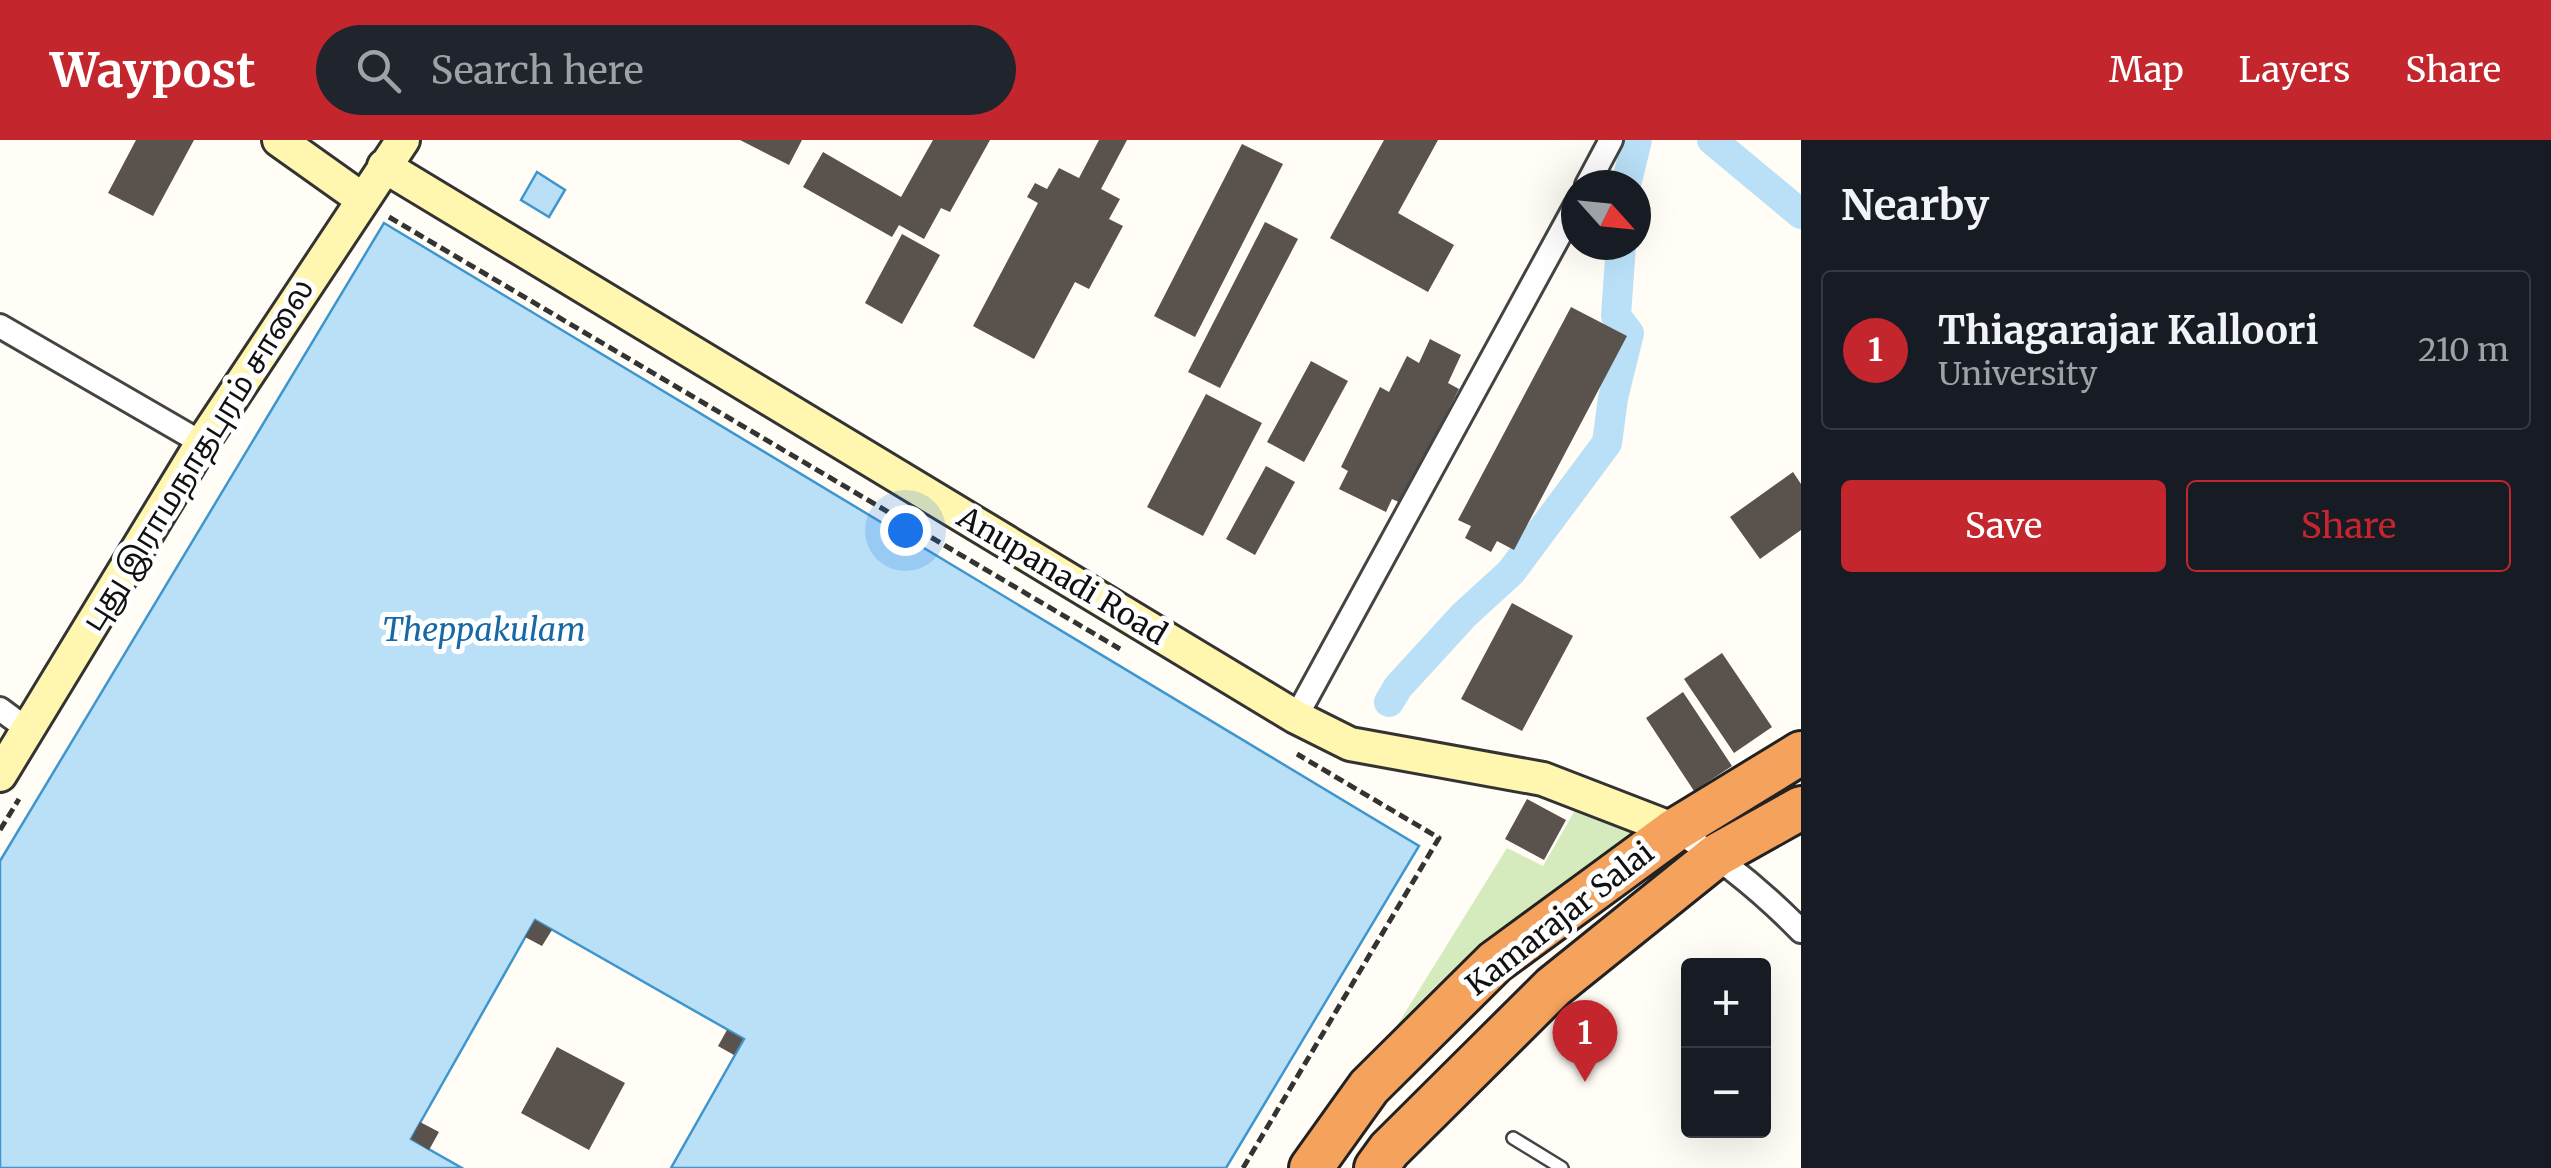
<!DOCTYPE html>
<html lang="en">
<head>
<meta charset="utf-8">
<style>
	:root { --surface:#171b24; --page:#20242c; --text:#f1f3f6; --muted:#9ea1a6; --line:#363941; --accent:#c4262e }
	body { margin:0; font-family:Merriweather,"Noto Sans Tamil",serif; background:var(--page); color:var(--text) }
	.controls { position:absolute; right:30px; bottom:30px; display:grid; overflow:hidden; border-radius:10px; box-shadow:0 10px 40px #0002 }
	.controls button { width:90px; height:90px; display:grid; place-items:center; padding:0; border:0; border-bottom:2px solid var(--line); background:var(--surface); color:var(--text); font:50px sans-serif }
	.compass { position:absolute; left:1561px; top:30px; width:90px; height:90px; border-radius:50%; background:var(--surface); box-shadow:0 10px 40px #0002; rotate:117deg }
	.you { position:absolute; left:905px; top:390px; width:35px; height:35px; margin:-25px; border:8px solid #fff; border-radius:50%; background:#1a73e8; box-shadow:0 0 0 15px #1a73e833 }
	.badge { display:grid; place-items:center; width:65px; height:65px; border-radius:50%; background:var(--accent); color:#fff; font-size:32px; font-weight:700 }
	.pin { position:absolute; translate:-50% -82px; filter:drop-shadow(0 2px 5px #0008) }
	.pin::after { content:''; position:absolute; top:52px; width:35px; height:30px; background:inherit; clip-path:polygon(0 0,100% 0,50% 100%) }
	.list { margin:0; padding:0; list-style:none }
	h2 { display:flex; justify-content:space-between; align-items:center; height:130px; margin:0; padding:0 40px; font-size:42px }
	h2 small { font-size:32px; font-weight:400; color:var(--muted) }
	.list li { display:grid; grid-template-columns:65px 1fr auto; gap:30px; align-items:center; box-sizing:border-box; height:160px; margin:0 20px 20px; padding:0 20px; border:2px solid var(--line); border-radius:10px }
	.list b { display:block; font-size:38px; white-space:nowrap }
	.list p { margin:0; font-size:32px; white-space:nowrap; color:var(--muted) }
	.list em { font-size:32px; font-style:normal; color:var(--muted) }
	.actions { display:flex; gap:20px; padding:30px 40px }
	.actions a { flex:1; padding:22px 0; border:2px solid var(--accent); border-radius:10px; text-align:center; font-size:35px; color:var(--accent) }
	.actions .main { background:var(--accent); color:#fff }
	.icon { flex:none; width:55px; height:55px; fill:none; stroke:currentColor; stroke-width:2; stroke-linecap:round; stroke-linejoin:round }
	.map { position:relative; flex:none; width:1801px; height:1028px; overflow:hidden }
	header { display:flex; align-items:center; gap:60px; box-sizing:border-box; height:140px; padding:0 50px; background:var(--accent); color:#fff }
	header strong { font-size:48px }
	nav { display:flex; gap:55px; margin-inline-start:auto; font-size:35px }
	.search { width:700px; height:90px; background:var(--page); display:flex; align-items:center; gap:25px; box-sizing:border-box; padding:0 35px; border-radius:55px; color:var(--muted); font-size:38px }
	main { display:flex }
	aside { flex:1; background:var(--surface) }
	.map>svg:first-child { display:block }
	.green { fill:#d5ebbd }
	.water { fill:#b9e0f7; stroke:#3f96cf; stroke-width:2.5 }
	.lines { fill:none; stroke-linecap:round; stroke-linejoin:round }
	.canal { stroke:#b9e0f7; stroke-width:30 }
	.building { fill:#5a524d }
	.lane-casing { stroke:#444; stroke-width:16 }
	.street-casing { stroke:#444; stroke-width:28 }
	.secondary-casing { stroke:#333; stroke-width:38 }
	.highway-casing { stroke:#222; stroke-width:48 }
	.path { stroke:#333; stroke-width:5; stroke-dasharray:10 5; stroke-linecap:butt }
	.lane { stroke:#fff; stroke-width:11 }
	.street { stroke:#fff; stroke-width:22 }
	.secondary { stroke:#fff6b0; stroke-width:32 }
	.highway { stroke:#f5a25d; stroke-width:42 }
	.labels { text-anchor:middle; stroke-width:10; stroke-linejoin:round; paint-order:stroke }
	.street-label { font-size:30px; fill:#111; stroke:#fff }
	.water-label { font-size:32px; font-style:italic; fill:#1768a6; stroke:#fff }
</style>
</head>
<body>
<header>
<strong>Waypost</strong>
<div class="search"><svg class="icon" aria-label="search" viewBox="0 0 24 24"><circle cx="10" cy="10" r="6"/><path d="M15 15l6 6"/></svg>Search here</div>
<nav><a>Map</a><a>Layers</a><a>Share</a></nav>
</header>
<main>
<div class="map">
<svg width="1801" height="1028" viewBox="0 0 1801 1028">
	<rect width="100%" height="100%" fill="#fffdf5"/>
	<path class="green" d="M1578 665 1645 688 1396 898 1393 892 1507 708 1543 726Z"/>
	<path class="water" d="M537 32 565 50 549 77 521 60Z
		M384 83 1419 706 1226 1028H671L744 899 535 780 411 999 462 1028H0V721Z"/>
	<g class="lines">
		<path class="canal" d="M1712 0 1801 74
			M1626 45 1637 0
			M1389 562 1398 547 1464 475 1511 432 1607 303 1613 258 1629 193 1616 176 1621 105"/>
	</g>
	<path class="building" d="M136 0H194L153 76 108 53Z
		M740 0H802L789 25Z
		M933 0H990L950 72 941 68 924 99 899 85 892 97 803 47 823 12 901 57Z
		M1099 0H1127L1101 49 1120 59 1109 79 1123 86 1089 149 1075 142 1034 219 973 186 1038 63 1027 57 1035 43 1047 49 1059 28 1079 38Z
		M1384 0H1438L1398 73 1454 105 1428 152 1330 98Z
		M1242 4 1283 24 1195 197 1154 176Z
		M1265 82 1298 99 1220 248 1188 232Z
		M902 94 940 115 902 184 865 163Z
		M1571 167 1627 196 1514 410 1497 401 1491 412 1465 398 1471 386 1458 380Z
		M1430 199 1461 215 1448 243 1459 249 1401 363 1392 359 1386 372 1339 349 1348 331 1341 327 1380 247 1389 252 1407 216 1419 223Z
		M1311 221 1348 241 1304 322 1267 302Z
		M1206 254 1262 283 1203 396 1147 367Z
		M1266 326 1295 342 1255 415 1226 399Z
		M1793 332 1801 344V390L1760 419 1730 377Z
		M1512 463 1573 496 1522 591 1461 559Z
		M1722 513 1772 587 1734 613 1684 539Z
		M1683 552 1732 626 1694 651 1646 578Z
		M1527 659 1566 680 1544 720 1505 699Z
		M535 780 552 790 542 806 525 797Z
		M727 890 743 899 734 915 718 906Z
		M557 907 625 943 589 1010 521 973Z
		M420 982 439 992 429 1010 411 999Z"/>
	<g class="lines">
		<defs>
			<path id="lane" d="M1513 998 1562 1028"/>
			<path id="street" d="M1587 45 1611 0
				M0 186 202 303
				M0 569 27 589
				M1296 577 1576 65
				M1675 690C1723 719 1762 751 1801 791"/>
			<path id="secondary" d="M279 0 362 59
				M384 26 1296 577 1350 604 1543 639 1675 690
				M0 635 202 303 403 0"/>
			<path id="highway" d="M1311 1028 1369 947 1495 822 1675 690 1801 613
				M1376 1028 1389 1010 1553 847 1717 715 1801 668"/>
		</defs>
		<use href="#lane" class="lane-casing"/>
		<use href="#street" class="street-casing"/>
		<use href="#secondary" class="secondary-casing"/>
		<use href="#highway" class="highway-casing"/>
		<path class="path" d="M389 77 1120 509
			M0 690 19 659
			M1243 1028 1439 698 1297 614"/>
		<use href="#lane" class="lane"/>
		<use href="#street" class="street"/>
		<use href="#secondary" class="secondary"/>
		<use href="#highway" class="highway"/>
	</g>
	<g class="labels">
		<g class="street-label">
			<text transform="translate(198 315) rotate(-58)" y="10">புது இராமநாதபுரம் சாலை</text>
			<text transform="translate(1062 436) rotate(31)" y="10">Anupanadi Road</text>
			<text transform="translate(1560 779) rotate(-38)" y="10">Kamarajar Salai</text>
		</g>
		<g class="water-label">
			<text x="484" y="501">Theppakulam</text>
		</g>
	</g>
</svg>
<div class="controls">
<button>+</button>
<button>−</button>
</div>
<svg class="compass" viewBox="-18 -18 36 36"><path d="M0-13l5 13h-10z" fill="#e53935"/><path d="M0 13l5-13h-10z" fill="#9ea1a6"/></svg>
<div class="you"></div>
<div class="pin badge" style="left:1585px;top:942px">1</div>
</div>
<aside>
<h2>Nearby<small></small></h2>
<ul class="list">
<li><span class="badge">1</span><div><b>Thiagarajar Kalloori</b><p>University</p></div><em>210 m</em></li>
</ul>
<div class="actions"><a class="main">Save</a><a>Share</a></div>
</aside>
</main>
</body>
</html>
